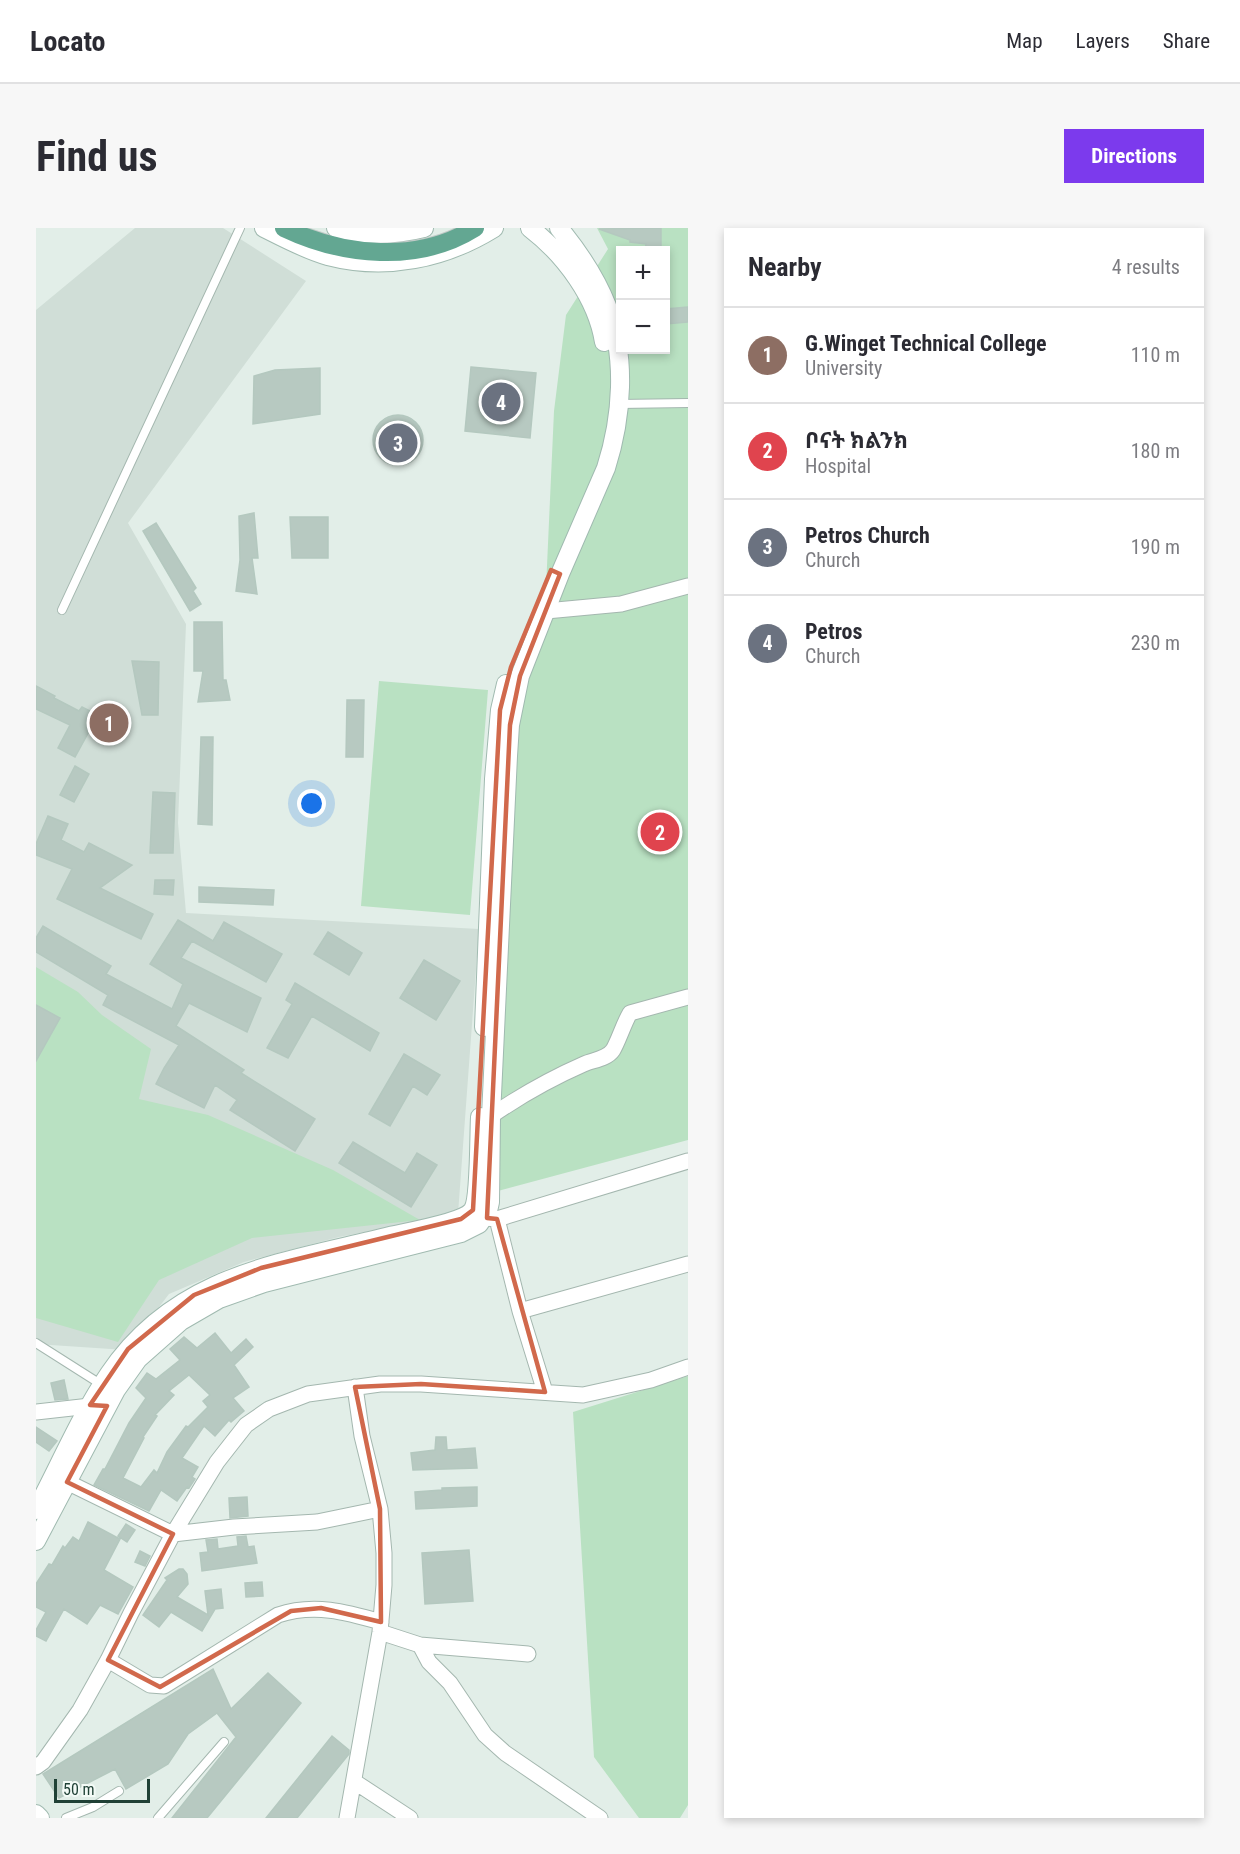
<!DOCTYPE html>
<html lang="en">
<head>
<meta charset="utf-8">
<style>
	:root { --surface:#fff; --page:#f7f7f7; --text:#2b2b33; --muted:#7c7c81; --line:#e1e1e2; --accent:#7c3aed }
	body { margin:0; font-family:"Roboto Condensed","Noto Sans Ethiopic",sans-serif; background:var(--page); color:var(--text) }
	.controls { position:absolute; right:18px; top:18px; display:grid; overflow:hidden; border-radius:0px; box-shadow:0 3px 9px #0003 }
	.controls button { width:54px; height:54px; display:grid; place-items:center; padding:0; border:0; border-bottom:2px solid var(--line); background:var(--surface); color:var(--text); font:30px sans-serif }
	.scale { position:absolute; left:18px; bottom:15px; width:96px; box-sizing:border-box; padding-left:6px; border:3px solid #204136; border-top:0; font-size:16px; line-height:21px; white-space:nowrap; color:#204136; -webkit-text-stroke:4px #f3faf6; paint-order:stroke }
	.you { position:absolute; left:276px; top:576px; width:21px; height:21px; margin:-15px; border:4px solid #fff; border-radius:50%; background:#1a73e8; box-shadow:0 0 0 9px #1a73e833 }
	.badge { display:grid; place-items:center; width:39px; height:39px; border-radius:50%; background:var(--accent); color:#fff; font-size:20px; font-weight:700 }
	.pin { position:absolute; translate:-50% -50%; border:3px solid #fff; box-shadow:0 2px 6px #0006 }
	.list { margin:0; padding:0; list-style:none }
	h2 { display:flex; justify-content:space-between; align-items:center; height:78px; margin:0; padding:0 24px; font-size:26px }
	h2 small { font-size:20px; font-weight:400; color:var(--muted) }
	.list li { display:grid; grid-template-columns:39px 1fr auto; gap:18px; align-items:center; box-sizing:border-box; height:96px; padding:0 24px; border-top:2px solid var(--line) }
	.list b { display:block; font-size:22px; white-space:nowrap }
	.list p { margin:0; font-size:20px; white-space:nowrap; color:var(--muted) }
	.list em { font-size:20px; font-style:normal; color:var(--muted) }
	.map { position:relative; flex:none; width:652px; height:1590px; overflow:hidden; border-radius:0px }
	header { display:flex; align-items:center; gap:36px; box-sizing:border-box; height:84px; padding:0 30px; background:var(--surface); border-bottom:2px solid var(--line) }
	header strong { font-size:28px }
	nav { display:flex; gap:33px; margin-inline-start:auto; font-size:21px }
	.intro { display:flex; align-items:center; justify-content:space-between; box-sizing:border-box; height:144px; padding:0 36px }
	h1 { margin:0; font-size:42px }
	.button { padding:15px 27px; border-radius:0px; background:var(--accent); color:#fff; font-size:21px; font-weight:700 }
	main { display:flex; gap:36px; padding:0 36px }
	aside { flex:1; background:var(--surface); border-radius:0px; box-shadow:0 3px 9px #0003 }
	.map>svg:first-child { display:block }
	.built { fill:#d0ded7 }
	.green { fill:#b9e1c2; fill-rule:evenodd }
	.building { fill:#b7c9c1; stroke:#b4c8bf; stroke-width:1.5; fill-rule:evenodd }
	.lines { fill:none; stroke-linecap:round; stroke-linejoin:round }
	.lane-casing { stroke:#a4b7af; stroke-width:10 }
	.street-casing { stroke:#a4b7af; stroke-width:17 }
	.secondary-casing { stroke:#a0bab0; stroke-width:20 }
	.primary-casing { stroke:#c1cac7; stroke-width:20 }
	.lane { stroke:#fff; stroke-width:8 }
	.street { stroke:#fff; stroke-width:15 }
	.secondary { stroke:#fff; stroke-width:18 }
	.primary { stroke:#63a792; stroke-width:18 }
	.marked { fill:none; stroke:#d1694c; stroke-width:4.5; stroke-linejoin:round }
</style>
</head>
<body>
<header>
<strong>Locato</strong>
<nav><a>Map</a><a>Layers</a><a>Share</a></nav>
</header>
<div class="intro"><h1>Find us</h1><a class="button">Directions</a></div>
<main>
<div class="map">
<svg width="652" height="1590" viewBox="0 0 652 1590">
	<rect width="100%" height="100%" fill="#e2eee8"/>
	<path class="built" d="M99 0H187L270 53 92 295 150 396 142 595 150 685 443 701 422 986 303 1009 208 1034 133 1066 90 1122 0 1116V82Z"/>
	<path class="green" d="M561 0H652V912L458 964 479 454 509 382 518 183 530 87 572 21ZM584 22H630V122H584Z
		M343 453 452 462 434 687 325 678Z
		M0 739 42 764 66 787 115 821 103 871 172 887 297 942 384 992 216 1010 123 1052 82 1114 0 1090Z
		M652 1148V1577L644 1590H603L558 1529 537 1184Z"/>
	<path class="building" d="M625 0V22H609L610 16 594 14V12L563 1Z
		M652 79V94L630 96V81Z
		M435 139 500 145 494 210 429 203Z
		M284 140V186L217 196 218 148 239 142Z
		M337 212a25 25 0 1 1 50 0a25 25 0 1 1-50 0Z
		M218 285 222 330H216L221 366 200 363 204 332 203 288Z
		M254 289H292V330H256Z
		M120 295 160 360 157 363 165 376 154 383 107 303Z
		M158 394H186L187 452H190L194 472 162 474 167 443H158Z
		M96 433 123 434 122 487H106Z
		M0 458 19 468 18 470 43 483 46 479 62 487 39 529 22 520 34 497 0 481Z
		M311 472H328L327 529H310Z
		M165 509H177L176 597 162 596Z
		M39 538 53 546 38 574 24 567Z
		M117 564 139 565 137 625H114Z
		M12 588 32 596 25 612 48 624 53 615 96 637 64 660 117 686 105 711 21 671 36 641 0 627V616Z
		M119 652H138L137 667 118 666Z
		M163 659 238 662 237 677 163 674Z
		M142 692 177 713 188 694 246 726 230 754 156 713 145 730 225 770 211 804 153 775 140 798 208 842 205 845 279 891 259 923 194 882 201 872 179 857 168 880 120 856 128 840 143 817 67 777 72 767 0 724V710L7 698 75 738 70 746 136 781 147 756 114 736Z
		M292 704 326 725 313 747 278 726Z
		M388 732 424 753 400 792 364 770Z
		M259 755 343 805 334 823 276 788 252 830 231 820 256 776 250 772Z
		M0 777 24 790 0 833Z
		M368 826 404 847 391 867 377 858 354 898 333 886Z
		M317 914 369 945 381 925 401 937 375 979 303 935Z
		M179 1105 195 1125 210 1111 217 1119 198 1137 213 1159 197 1170 208 1183 195 1194 193 1192 179 1208 168 1198 146 1230 162 1239 156 1249 159 1251 153 1260 151 1259 141 1273 125 1262 113 1283 58 1257 67 1241H69L93 1195 110 1170 100 1160 111 1145 120 1151 144 1132 134 1121 148 1109 161 1120ZM153 1147 174 1167 167 1173 172 1179 152 1199 150 1198 131 1224 121 1245 118 1242 105 1259 87 1250 108 1210 107 1209 121 1188 119 1187 138 1167 133 1163Z
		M28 1152 32 1171 19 1172 15 1155Z
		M0 1199 21 1213 13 1223 0 1214Z
		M400 1209H410L411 1222 439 1220 441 1240 377 1242 375 1225 399 1222Z
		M441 1259V1278L380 1281 379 1264 406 1262V1260Z
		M211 1269 212 1288 194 1290 193 1270Z
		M52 1294 84 1311 68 1342 97 1359 82 1386 64 1377 51 1396 28 1381 10 1413 0 1408V1402L10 1384 0 1379V1356L13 1336 16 1337 27 1318 29 1320 37 1309 43 1313Z
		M90 1296 99 1302 91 1314 82 1308Z
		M210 1308 212 1319 218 1318 221 1335 166 1343 164 1325 172 1324 170 1312 181 1311 182 1321 202 1318 201 1309Z
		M433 1322 437 1373 389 1376 386 1325Z
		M104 1323 114 1328 109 1338 99 1334Z
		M143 1341H147L151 1346 152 1356 141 1369 172 1387 169 1363 185 1361 187 1380 179 1381 166 1403 135 1384 123 1399 107 1387 131 1352 129 1350Z
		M226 1354 227 1368 210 1369 209 1355Z
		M177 1441 195 1481 232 1445 265 1475 171 1590H136L200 1509 181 1485 152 1506 132 1536 90 1561 79 1541 23 1570 7 1546Z
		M296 1508 313 1522V1526L261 1590H230Z"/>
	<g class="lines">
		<defs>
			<path id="lane" d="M583 176 652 175
				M26 382 204 0
				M0 1115 66 1157
				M30 1590 57 1579 83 1563
				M122 1590 188 1514"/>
			<path id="street" d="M510 383 585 376 652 358
				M455 888C484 868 516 850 548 836 557 832 571 831 577 822 582 814 588 795 594 785L652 769
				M449 990 461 991 652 933
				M461 991 484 1083 509 1164
				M484 1083 652 1036
				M0 1184 63 1177
				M31 1254 137 1306 198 1299 281 1294 344 1281
				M344 1404 384 1417 492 1426
				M384 1417 393 1434 414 1455 449 1507 469 1525 564 1590
				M72 1432 114 1457 128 1458 242 1387C278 1375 310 1384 345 1394
				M0 1539 7 1534 44 1482 72 1432 95 1385 137 1306 181 1234 210 1197 233 1181 272 1166 344 1156H385L547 1167 615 1152 652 1139
				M319 1554 374 1590
				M311 1590 344 1404 348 1357V1325L344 1281 326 1208 319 1159"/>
			<path id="secondary" d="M228 0C248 10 270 22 292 28 350 43 408 31 458 0
				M300 0C328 8 360 7 388 0
				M494 0C529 27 561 70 568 114
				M448 799 458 551 464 482 470 456
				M0 1282C24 1237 44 1189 73 1146 140 1046 246 1035 354 1008 371 1004 426 995 436 983 444 973 443 906 444 889
				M0 1313 80 1162 102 1131 145 1093 183 1071 228 1055 425 1005 443 996 452 983 454 974 455 888 472 528 474 497 484 448 524 346 570 240C586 190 591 129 571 78 560 50 542 23 523 0
				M0 1586 4 1590"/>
			<path id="primary" d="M248 0C307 28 382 36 439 0"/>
		</defs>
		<use href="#lane" class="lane-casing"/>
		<use href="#street" class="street-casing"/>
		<use href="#secondary" class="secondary-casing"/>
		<use href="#primary" class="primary-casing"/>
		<use href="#lane" class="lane"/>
		<use href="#street" class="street"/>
		<use href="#secondary" class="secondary"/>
		<use href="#primary" class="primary"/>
	</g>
	<path class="marked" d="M515 342 524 346 484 448 474 497 451 990 461 991 509 1164 385 1156 319 1159 344 1281 345 1394 285 1380 255 1383 124 1459 72 1432 137 1306 31 1254 71 1178 54 1177 92 1121 158 1067 225 1040 425 991 437 982 464 482 475 439Z"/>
</svg>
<div class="controls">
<button>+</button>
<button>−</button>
</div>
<div class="scale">50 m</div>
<div class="you"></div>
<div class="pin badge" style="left:73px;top:495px;background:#8d6e63">1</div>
<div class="pin badge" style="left:624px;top:604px;background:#e0444e">2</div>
<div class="pin badge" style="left:362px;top:215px;background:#6b7280">3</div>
<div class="pin badge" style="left:465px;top:174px;background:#6b7280">4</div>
</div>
<aside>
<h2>Nearby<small>4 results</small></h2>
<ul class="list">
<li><span class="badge" style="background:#8d6e63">1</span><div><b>G.Winget Technical College</b><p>University</p></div><em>110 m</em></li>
<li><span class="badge" style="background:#e0444e">2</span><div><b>ቦናት ክልንክ</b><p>Hospital</p></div><em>180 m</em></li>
<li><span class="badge" style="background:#6b7280">3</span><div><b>Petros Church</b><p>Church</p></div><em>190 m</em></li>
<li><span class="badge" style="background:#6b7280">4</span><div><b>Petros</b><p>Church</p></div><em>230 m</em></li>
</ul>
</aside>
</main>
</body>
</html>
